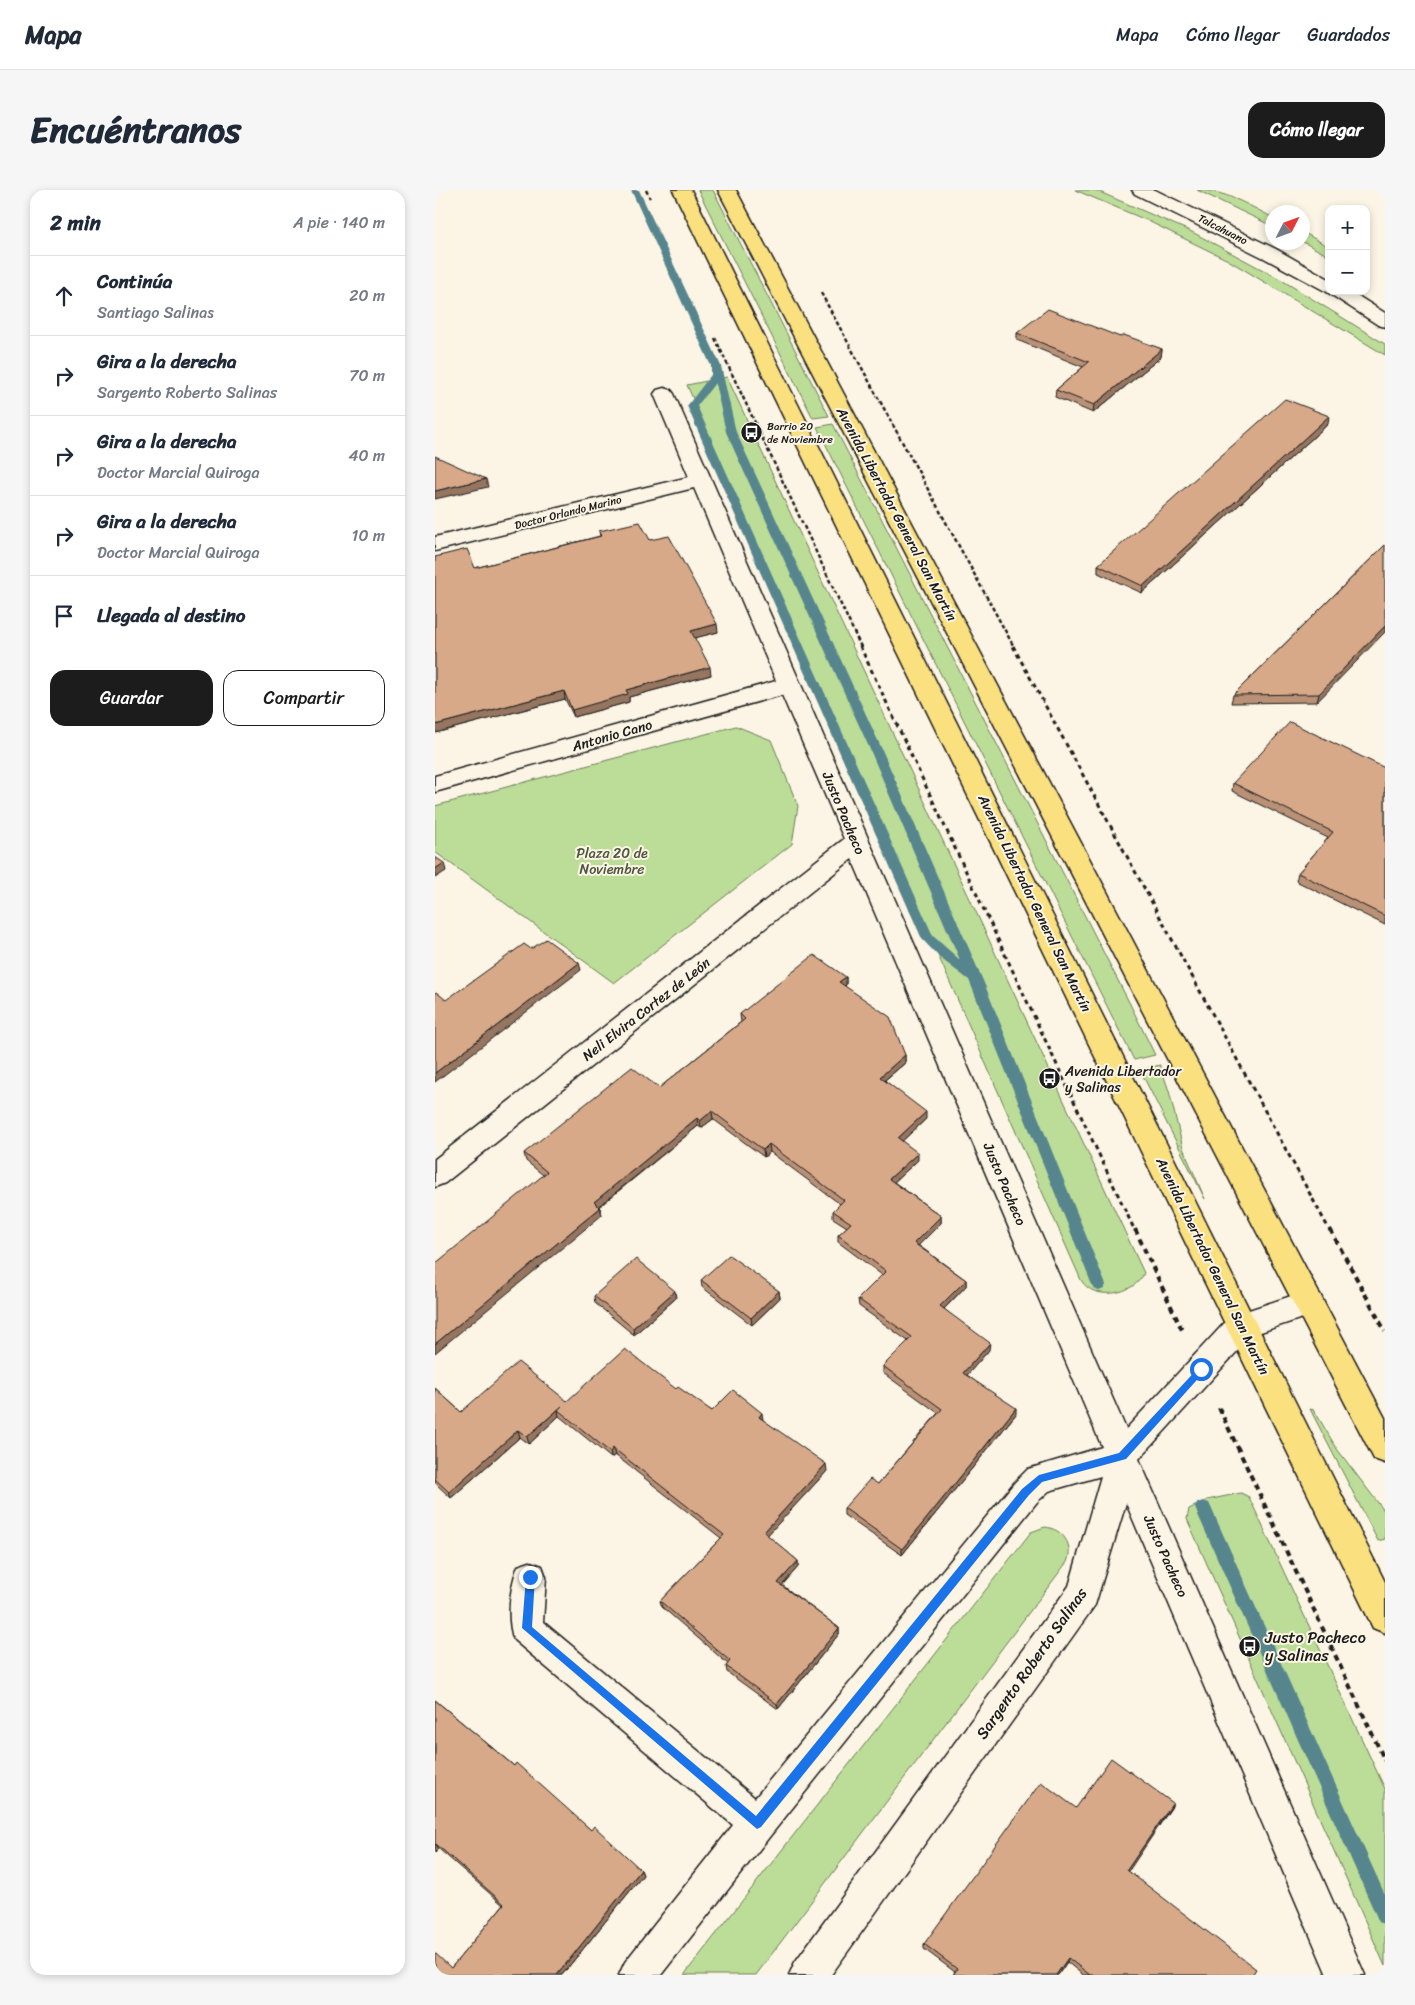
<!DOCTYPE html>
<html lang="es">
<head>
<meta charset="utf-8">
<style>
	:root { --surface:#fff; --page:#f6f6f7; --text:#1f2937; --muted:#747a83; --line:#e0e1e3; --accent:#1c1c1c }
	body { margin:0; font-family:Sriracha,sans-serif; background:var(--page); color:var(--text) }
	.controls { position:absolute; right:15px; top:15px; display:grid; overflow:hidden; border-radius:10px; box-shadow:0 2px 8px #0003 }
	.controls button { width:45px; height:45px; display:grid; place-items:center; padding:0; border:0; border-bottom:1px solid var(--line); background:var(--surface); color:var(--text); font:25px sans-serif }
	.compass { position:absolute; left:830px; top:15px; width:45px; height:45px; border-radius:50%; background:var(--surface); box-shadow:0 2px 8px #0003; rotate:48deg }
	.stop { position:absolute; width:15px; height:15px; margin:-11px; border:4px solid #1a73e8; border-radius:50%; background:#fff }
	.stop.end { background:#1a73e8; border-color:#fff; box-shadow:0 1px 5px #0008 }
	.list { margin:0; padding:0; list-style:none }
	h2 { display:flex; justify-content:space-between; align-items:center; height:65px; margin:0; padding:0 20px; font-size:21px }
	h2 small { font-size:16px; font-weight:400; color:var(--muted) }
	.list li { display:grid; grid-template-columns:32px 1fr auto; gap:15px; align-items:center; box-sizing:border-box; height:80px; padding:0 20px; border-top:1px solid var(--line) }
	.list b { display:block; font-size:19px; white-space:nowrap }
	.list p { margin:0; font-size:16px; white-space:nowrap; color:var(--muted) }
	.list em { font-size:16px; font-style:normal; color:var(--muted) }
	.actions { display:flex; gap:10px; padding:15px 20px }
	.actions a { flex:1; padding:11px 0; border:1px solid var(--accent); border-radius:15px; text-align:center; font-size:18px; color:var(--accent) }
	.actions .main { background:var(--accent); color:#fff }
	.icon { flex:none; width:28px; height:28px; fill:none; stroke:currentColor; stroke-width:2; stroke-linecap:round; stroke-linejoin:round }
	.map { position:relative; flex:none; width:950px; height:1785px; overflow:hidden; border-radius:15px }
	header { display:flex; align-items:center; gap:30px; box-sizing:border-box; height:70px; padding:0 25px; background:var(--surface); border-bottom:1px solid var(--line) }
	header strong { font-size:24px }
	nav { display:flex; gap:28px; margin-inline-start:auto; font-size:18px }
	.intro { display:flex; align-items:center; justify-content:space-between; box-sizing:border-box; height:120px; padding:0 30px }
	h1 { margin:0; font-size:35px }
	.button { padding:12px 22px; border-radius:15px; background:var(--accent); color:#fff; font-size:18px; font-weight:700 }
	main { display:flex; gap:30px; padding:0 30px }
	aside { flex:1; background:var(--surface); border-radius:15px; box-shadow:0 2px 8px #0003 }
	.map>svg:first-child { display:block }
	.green { fill:#bcdd97; stroke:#6c7c5a }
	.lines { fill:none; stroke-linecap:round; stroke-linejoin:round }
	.stream { fill:#56858e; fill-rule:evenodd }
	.minor-casing { stroke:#1c1c1c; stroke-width:3 }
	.primary-casing { stroke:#1c1c1c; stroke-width:3 }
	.path-far2 { stroke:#1c1c1c; stroke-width:2.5; stroke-dasharray:4 2.5; stroke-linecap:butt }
	.path-far1 { stroke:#1c1c1c; stroke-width:3; stroke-dasharray:4.5 4; stroke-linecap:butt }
	.path { stroke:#1c1c1c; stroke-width:4; stroke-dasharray:6 4.5; stroke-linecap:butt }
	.minor { fill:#fcf5e5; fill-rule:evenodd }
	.primary { fill:#fbe080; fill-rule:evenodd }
	.wall { fill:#b99176; stroke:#1c1c1c }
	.shaded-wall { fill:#967660; stroke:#1c1c1c }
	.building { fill:#d7a989; stroke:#1c1c1c }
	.route { fill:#1a73e8 }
	.labels { text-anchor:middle; stroke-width:4; stroke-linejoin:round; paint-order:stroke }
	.far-street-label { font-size:11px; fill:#1c1c1c; stroke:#fcf5e5 }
	.far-poi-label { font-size:11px; fill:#1c1c1c; stroke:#fcf5e5; text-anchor:start }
	.street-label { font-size:14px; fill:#1c1c1c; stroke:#fcf5e5 }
	.park-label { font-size:14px; fill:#4c5641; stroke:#fcf5e5 }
	.poi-label { font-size:14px; fill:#1c1c1c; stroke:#fcf5e5; text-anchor:start }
	.near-poi-label { font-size:16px; fill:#1c1c1c; stroke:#fcf5e5; text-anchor:start }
	.near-street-label { font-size:16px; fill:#1c1c1c; stroke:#fcf5e5 }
</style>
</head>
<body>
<header>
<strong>Mapa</strong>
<nav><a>Mapa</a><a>Cómo llegar</a><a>Guardados</a></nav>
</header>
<div class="intro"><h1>Encuéntranos</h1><a class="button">Cómo llegar</a></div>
<main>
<aside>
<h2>2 min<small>A pie · 140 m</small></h2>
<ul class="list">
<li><svg class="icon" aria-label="ahead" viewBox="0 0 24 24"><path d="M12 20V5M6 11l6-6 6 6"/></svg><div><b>Continúa</b><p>Santiago Salinas</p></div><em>20 m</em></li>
<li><svg class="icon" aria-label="right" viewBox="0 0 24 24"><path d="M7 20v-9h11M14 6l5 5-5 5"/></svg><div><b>Gira a la derecha</b><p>Sargento Roberto Salinas</p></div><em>70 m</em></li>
<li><svg class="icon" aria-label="right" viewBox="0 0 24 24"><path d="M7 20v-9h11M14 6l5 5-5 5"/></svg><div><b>Gira a la derecha</b><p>Doctor Marcial Quiroga</p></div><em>40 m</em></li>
<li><svg class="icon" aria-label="right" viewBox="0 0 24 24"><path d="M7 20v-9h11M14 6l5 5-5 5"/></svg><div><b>Gira a la derecha</b><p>Doctor Marcial Quiroga</p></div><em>10 m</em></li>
<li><svg class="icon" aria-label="arrive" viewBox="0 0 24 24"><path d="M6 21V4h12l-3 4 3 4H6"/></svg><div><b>Llegada al destino</b></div></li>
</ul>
<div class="actions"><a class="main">Guardar</a><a>Compartir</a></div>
</aside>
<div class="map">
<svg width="950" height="1785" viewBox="0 0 950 1785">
	<rect width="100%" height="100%" fill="#fcf5e5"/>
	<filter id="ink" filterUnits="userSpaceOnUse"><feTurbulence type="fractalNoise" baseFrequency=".02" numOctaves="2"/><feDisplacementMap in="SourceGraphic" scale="10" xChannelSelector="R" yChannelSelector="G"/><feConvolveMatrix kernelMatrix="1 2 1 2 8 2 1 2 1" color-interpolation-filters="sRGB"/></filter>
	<g filter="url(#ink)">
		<path class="green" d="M263 0H278L394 226 378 228Z
			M640 0H660L757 42 845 89 950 154V165L793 70 711 30Z
			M762 0C789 0 813 15 837 27V36Z
			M868 42 894 57V66L868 52Z
			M292 187 709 1083C700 1105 658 1112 646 1090L252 195Z
			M398 234 695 814 720 865 699 870 382 237Z
			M301 536 336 550 363 616 357 654 179 793 0 662V616Z
			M725 875 734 901 748 958 770 1009 705 880Z
			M875 1219 879 1220 902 1259 950 1322V1349L943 1351Z
			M806 1303 814 1307 950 1599V1776L752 1329 754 1319 772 1310Z
			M610 1337C628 1339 639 1355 632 1372L321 1785H249L596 1342Z"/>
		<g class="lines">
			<path class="stream" d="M196 0H204L286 176 301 242 445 555 549 793 671 1095 669 1099 664 1101 659 1099 657 1095 534 790 505 768 487 749 252 216 276 185V176ZM280 193 291 242 433 555 525 770 498 746 262 216Z
				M768 1311 774 1313 950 1705V1735L944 1732 760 1318 762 1313Z"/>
			<defs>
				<path id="minor" d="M697 0H720L841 59 894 89V101H915L950 123V137L943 135 892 102 827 67 700 4Z
					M229 198 236 200 239 204 691 1239 796 1126 874 1100 885 1104 889 1113 885 1122 817 1145 704 1269 930 1785H892L691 1313 660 1415 396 1785H354L360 1772 634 1396 666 1286 614 1301 602 1312 335 1646 226 1785H184L190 1772 298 1635 79 1450C71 1430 75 1396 83 1376L95 1372 107 1376 111 1387 108 1432 320 1608 580 1292 593 1279 667 1257 417 669 10 993 0 997V969L409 649 347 505 0 602V586L341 491 259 298 0 361V347L254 287 219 204 222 200Z"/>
				<path id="primary" d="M238 0H256L950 1392V1443L938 1438Z
					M283 0H301L950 1228V1273L939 1269Z"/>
			</defs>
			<use href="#minor" class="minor-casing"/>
			<use href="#primary" class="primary-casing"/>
			<path class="path-far2" d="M211 0 215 8
				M386 103 579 457
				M280 148 426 457"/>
			<path class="path-far1" d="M425 456 700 1041
				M578 456 895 1041"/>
			<path class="path" d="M700 1039 748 1142
				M895 1039 950 1141
				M784 1218 950 1571"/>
			<use href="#minor" class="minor"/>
			<use href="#primary" class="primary"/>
		</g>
		<path class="wall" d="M582 143 685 147 727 159 726 167 658 223 620 207 621 200 648 177 582 150Z
			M893 234 707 403 663 383V375Z
			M164 341 215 350 283 442 259 448 276 485 194 507V512L139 527 130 509 0 543V367L40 378 165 346Z
			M950 355 882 512 796 513 798 505Z
			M950 578V735L861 691 863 683 893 648 797 601 798 593Z
			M411 787V795L410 796 470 865V873L450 890 491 929 467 951 483 970 459 992 506 1026V1033L483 1055 531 1090V1096L509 1119 554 1160 532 1185 581 1224 467 1365 409 1325V1318L443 1294 503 1223 448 1183V1176L473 1151 424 1116 423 1109 447 1085 403 1052V1045L412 1037 398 1028V1021L405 1014 335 962 329 967 278 929 266 938 263 936 164 1017 165 1018 167 1025 108 985 91 971 89 963 224 898 306 832 305 824Z
			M266 1090 344 1101 345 1108 317 1135 267 1097Z
			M159 1106 241 1108 199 1145 160 1113Z
			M0 1198 26 1222 132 1211 241 1199 277 1221 328 1230 392 1281 332 1345 363 1371V1377L347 1395 404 1438V1444L343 1519 292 1482 291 1476 293 1474 227 1417 225 1411 286 1348 180 1265 176 1268 124 1226 94 1254 85 1247 16 1308 0 1293Z
			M0 1510 156 1640 206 1680 208 1685 127 1785H0L16 1778 68 1715 4 1659 0 1663Z
			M738 1613 736 1618 693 1681 818 1785H648L632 1772 623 1785H518L520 1782 489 1759V1754L641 1618Z"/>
		<path class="shaded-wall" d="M727 159 726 167 658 223 659 215Z
			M894 226 893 234 707 403 708 396Z
			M51 289 53 297 0 309V301Z
			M282 434 283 442 256 449V441Z
			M950 436V442L882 512 884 504Z
			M275 477 276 485 194 507V512L139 527 137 520 191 500Z
			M129 501 130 509 0 543V535Z
			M9 673 11 681 0 688V679Z
			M144 773 146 780 0 892V883Z
			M411 787V795L405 800 404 792Z
			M470 865V873L445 894V887Z
			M277 921 278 929 266 938 265 931Z
			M491 922V929L463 955V948Z
			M262 928 263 936 160 1019 159 1012Z
			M334 954 335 962 329 967 328 960Z
			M483 963V970L455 996 454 989Z
			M165 1018 167 1025 0 1163V1154Z
			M506 1026V1033L479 1060V1053Z
			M531 1090V1096L505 1123V1116Z
			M240 1101 241 1108 199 1145 198 1138Z
			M344 1101 345 1108 317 1135 316 1128Z
			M555 1153 554 1160 528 1190V1183Z
			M127 1216 123 1220 124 1226 94 1254 92 1247Z
			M581 1218V1224L467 1365V1359Z
			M327 1223 328 1230 324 1227Z
			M83 1240 85 1247 16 1308 14 1302Z
			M178 1258 180 1265 176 1268 175 1262Z
			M391 1274 392 1281 330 1348 329 1342Z
			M363 1371V1377L344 1399 343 1393Z
			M404 1438V1444L343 1519 342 1514Z
			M738 1613 736 1618 691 1685 692 1680Z
			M1 1654 4 1659 0 1663V1655Z
			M206 1680 208 1685 127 1785H122Z
			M633 1768 632 1772 623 1785H621Z"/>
		<path class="building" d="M613 119 685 147 689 145 727 159 659 215 621 200 654 172 582 143Z
			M850 209 894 226 708 396 663 375Z
			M0 266 51 289 0 301Z
			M205 332 215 350 234 346 282 434 256 441 275 477 191 500 193 504 137 520 129 501 0 535V367L32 359 40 378 166 346 164 341Z
			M950 355V436L884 504 798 505Z
			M855 532 950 578V726L863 683 898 642 798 593Z
			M0 667 9 673 0 679Z
			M111 749 144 773 0 883V803L1 802 11 810 89 754 96 759Z
			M379 765 411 787 404 792 455 827 470 865 445 887 491 922 463 948 483 963 454 989 506 1026 479 1053 531 1090 505 1116 555 1153 528 1183 581 1218 467 1359 409 1318 435 1289 443 1294 507 1219 448 1176 477 1147 423 1109 451 1081 403 1045 416 1033 398 1021 409 1010 334 954 328 960 277 921 265 931 262 928 159 1012 165 1018 0 1154V1074L112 982 89 963 197 877 224 898 310 829 305 824Z
			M294 1065 344 1101 316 1128 266 1090Z
			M201 1069 240 1101 198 1138 159 1106Z
			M190 1159 241 1199 243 1197 277 1221 298 1200 327 1223 324 1227 391 1274 329 1342 363 1371 343 1393 404 1438 342 1514 291 1476 295 1471 225 1411 289 1345 178 1258 175 1262 123 1220 127 1216 92 1247 83 1240 14 1302 0 1289V1198L26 1222 83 1172 132 1211Z
			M0 1510 79 1576 81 1573 156 1640 159 1636 206 1680 122 1785H0V1763L16 1778 69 1714 1 1654 0 1655Z
			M676 1568 738 1613 692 1680 821 1779 817 1785H655L633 1768 621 1785H518L522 1779 489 1754 606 1592 641 1618Z"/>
	</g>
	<path class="route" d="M766 1175 769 1176V1182L691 1269 607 1292 594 1305 326 1637 322 1639 87 1438 91 1387 95 1383 100 1387 97 1437 321 1626 587 1299 604 1285 684 1263Z"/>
	<defs>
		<symbol id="bus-disc" viewBox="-11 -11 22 22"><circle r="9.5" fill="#1c1c1c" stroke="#fcf5e5"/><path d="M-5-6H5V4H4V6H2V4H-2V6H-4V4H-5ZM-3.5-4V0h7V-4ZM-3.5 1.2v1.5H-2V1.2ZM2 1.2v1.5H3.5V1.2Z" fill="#fff"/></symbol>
	</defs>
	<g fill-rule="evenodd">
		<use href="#bus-disc" x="304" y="230" width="25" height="25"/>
		<use href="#bus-disc" x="602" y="876" width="25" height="25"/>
		<use href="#bus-disc" x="802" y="1444" width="25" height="25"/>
	</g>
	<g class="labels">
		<g class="far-street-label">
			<text transform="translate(788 39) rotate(27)" y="4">Talcahuano</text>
			<text transform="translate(133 322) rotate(-14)" y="4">Doctor Orlando Marino</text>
		</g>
		<g class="far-poi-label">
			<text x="332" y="240">Barrio 20<tspan x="332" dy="13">de Noviembre</tspan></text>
		</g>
		<g class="street-label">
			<text transform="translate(462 324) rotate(62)" y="5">Avenida Libertador General San Martín</text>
			<text transform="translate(177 545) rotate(-16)" y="5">Antonio Cano</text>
			<text transform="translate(409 623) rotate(67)" y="5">Justo Pacheco</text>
			<text transform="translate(600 713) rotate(64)" y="5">Avenida Libertador General San Martín</text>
			<text transform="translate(211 819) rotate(-38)" y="5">Neli Elvira Cortez de León</text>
			<text transform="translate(570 994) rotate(67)" y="5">Justo Pacheco</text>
			<text transform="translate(778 1076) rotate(64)" y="5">Avenida Libertador General San Martín</text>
			<text transform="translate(731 1366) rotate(66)" y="5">Justo Pacheco</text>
		</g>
		<g class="park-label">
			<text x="177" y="668">Plaza 20 de<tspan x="177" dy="16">Noviembre</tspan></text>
		</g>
		<g class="poi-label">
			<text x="630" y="886">Avenida Libertador<tspan x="630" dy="16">y Salinas</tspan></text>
		</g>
		<g class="near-poi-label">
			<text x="830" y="1453">Justo Pacheco<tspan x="830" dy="18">y Salinas</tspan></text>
		</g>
		<g class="near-street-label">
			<text transform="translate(596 1473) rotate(-55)" y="6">Sargento Roberto Salinas</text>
		</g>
	</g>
</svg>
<div class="controls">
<button>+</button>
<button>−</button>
</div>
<svg class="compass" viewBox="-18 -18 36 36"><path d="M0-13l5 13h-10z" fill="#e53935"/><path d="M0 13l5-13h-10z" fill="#747a83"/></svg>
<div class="stop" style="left:766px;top:1179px"></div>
<div class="stop end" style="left:95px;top:1387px"></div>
</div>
</main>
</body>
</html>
